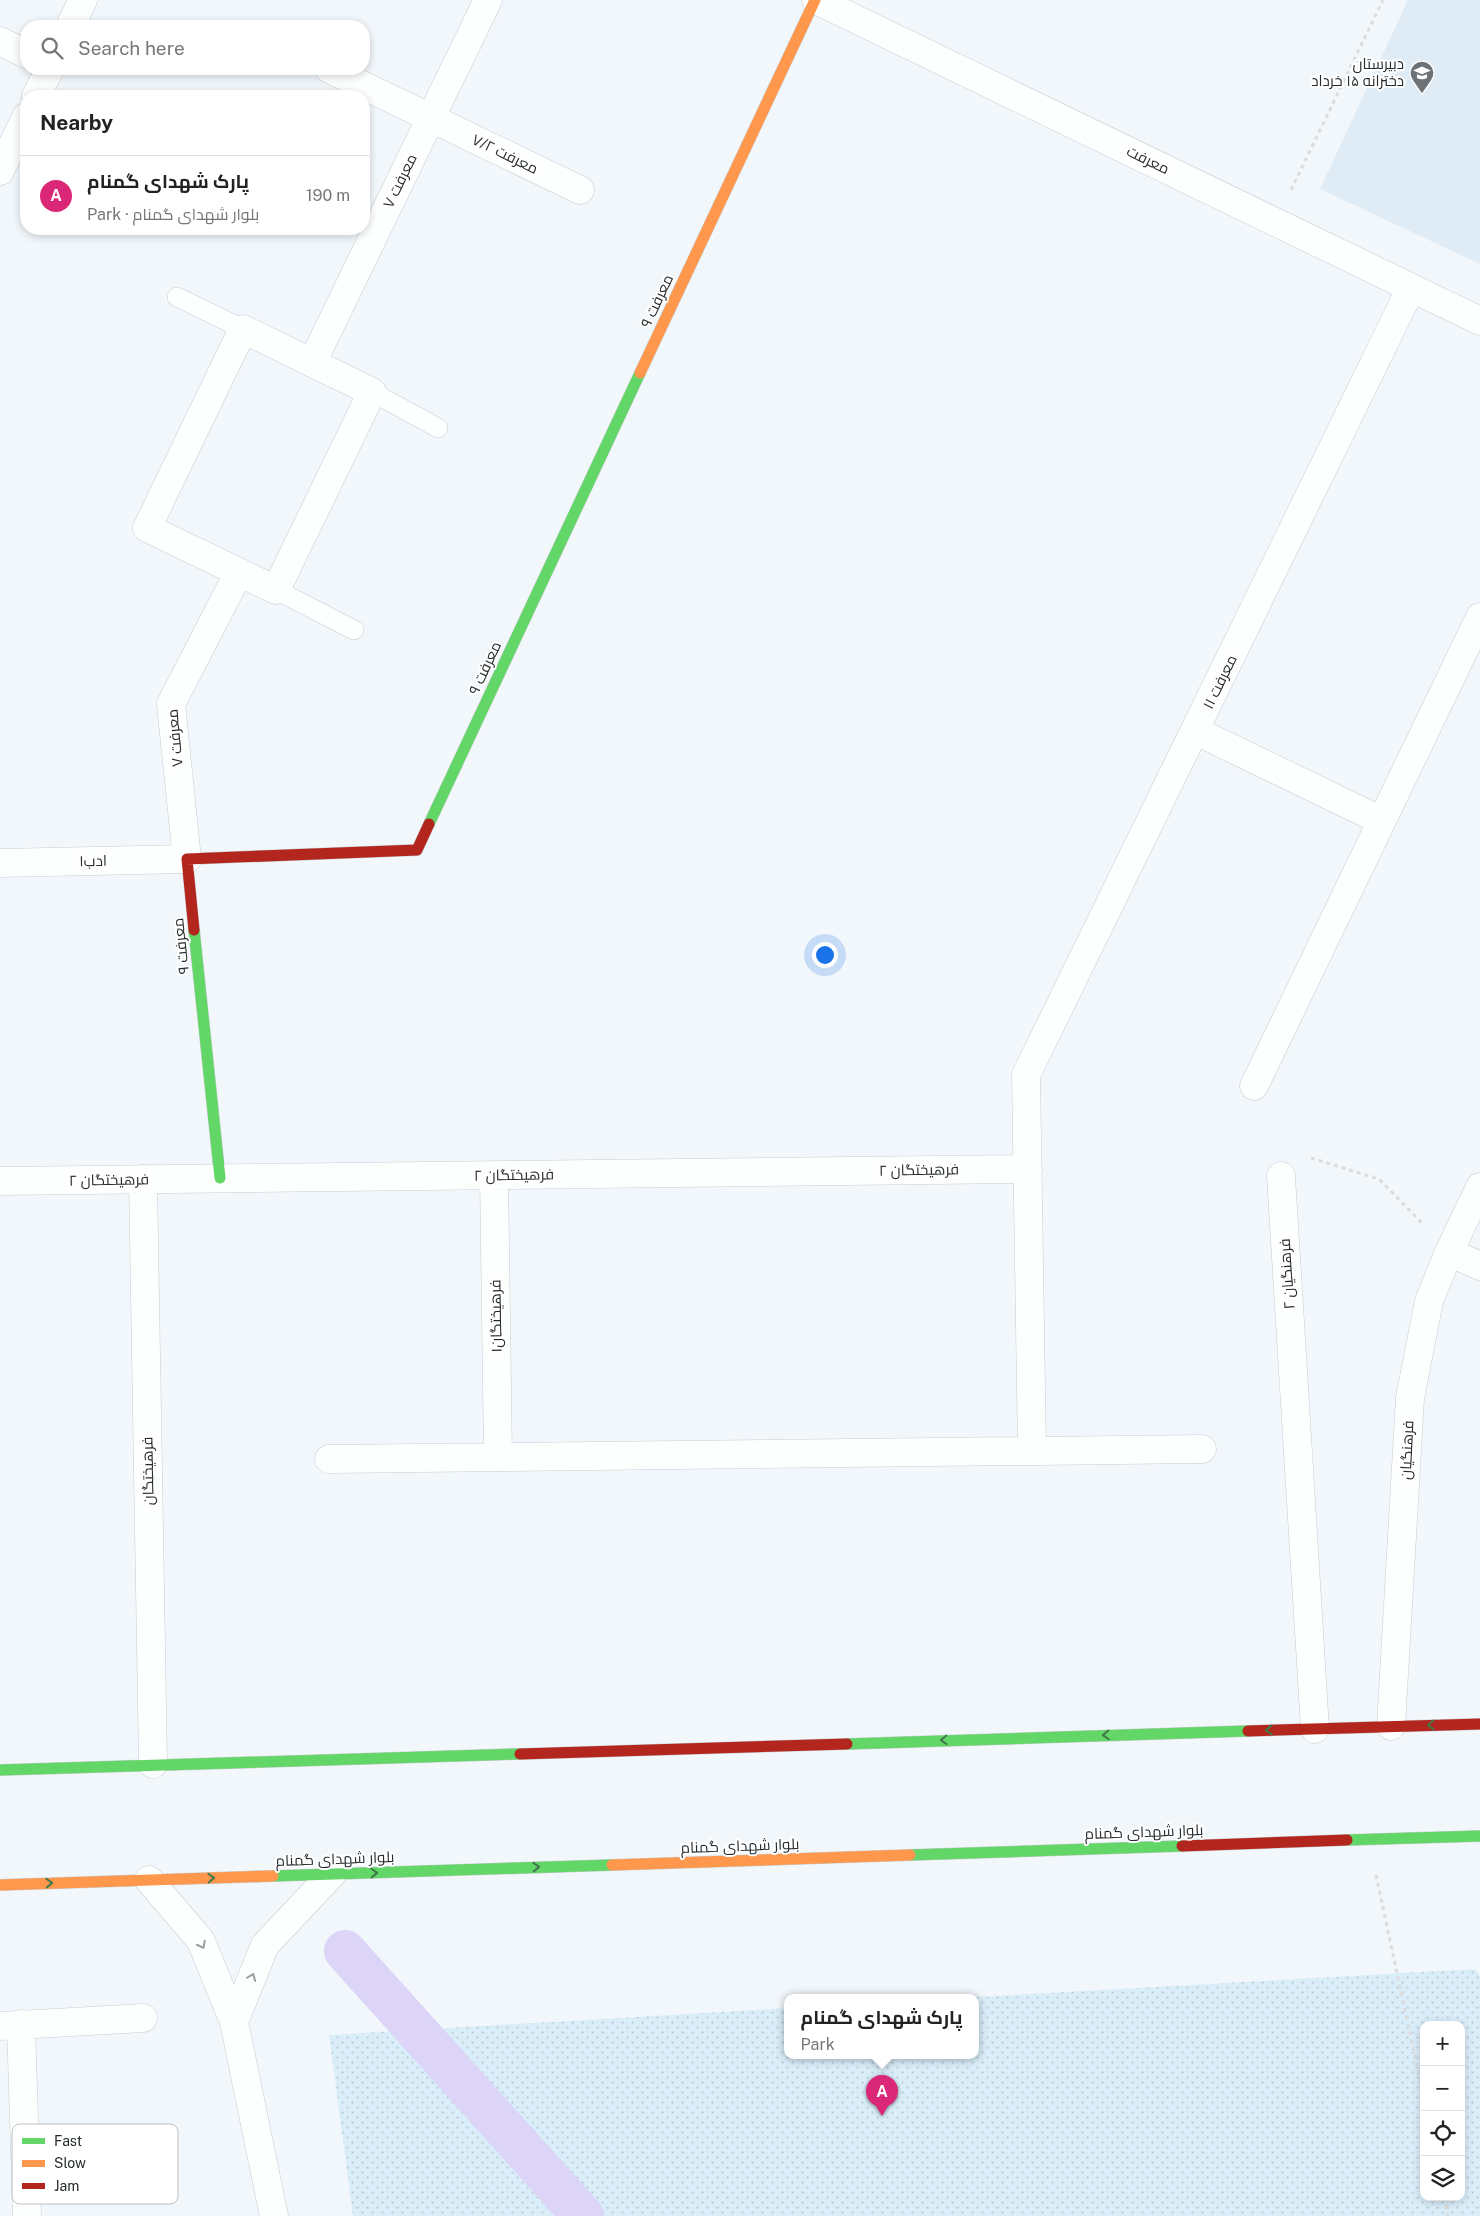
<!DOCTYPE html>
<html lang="en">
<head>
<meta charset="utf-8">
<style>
	:root { --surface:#fff; --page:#f2f2f2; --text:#222; --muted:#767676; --line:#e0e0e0; --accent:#db2777 }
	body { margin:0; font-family:"Public Sans",Cairo,sans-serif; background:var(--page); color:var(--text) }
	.controls { position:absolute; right:15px; bottom:15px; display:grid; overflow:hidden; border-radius:10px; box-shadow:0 2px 8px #0003 }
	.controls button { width:45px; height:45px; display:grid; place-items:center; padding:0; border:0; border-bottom:1px solid var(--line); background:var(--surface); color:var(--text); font:25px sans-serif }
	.you { position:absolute; left:824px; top:954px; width:18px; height:18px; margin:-12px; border:4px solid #fff; border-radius:50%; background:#1a73e8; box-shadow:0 0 0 8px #1a73e833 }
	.badge { display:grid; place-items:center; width:32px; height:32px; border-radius:50%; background:var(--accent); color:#fff; font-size:16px; font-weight:700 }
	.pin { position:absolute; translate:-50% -41px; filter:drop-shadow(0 1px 2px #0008) }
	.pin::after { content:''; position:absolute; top:26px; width:18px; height:15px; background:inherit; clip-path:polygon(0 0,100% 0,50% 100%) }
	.popup { position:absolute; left:784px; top:1994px; width:195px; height:65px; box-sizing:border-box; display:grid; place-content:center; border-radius:10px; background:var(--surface); filter:drop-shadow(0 1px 4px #0005); font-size:16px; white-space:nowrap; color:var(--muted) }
	.popup b { font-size:19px; color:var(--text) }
	.popup::after { content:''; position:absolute; left:50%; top:100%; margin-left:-10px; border:10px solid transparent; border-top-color:var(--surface) }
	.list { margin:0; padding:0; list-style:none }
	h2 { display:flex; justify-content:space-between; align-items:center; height:65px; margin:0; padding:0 20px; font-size:21px }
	h2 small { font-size:16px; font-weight:400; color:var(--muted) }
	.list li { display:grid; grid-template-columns:32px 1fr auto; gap:15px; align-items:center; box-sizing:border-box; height:80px; padding:0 20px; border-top:1px solid var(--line) }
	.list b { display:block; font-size:19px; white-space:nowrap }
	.list p { margin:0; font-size:16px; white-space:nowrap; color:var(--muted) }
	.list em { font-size:16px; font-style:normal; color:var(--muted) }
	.icon { flex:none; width:28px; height:28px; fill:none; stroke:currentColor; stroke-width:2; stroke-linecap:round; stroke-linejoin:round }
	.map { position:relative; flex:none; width:1480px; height:2216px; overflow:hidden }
	.search { position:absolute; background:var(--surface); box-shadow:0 2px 8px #0003; left:20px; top:20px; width:350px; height:55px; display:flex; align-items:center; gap:12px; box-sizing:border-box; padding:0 18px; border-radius:20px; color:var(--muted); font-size:19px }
	.panel { position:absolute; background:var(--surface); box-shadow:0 2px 8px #0003; left:20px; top:90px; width:350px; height:145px; border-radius:20px }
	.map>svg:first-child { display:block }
	.built { fill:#dfecf5 }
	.park { fill:url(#park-dots); fill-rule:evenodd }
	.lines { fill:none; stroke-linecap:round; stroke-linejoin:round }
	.canal { stroke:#dcd5f7; stroke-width:42 }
	.lane-casing { stroke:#c9cdd1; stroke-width:20 }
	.street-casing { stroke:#c9cdd1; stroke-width:29 }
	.fast-casing { stroke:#c9cdd1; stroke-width:12 }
	.slow-casing { stroke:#c9cdd1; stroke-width:12 }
	.jam-casing { stroke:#c9cdd1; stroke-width:12 }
	.path { stroke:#dbdcdd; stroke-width:3; stroke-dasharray:4 4; stroke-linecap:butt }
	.lane { stroke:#fdfefe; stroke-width:19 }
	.street { stroke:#fdfefe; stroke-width:28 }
	.fast { stroke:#63d668; stroke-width:11 }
	.slow { stroke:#ff974d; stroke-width:11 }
	.jam { stroke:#b3261e; stroke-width:11 }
	.oneway { stroke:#417848 }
	.oneway2 { stroke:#9c9fa0 }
	.labels { text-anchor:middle; stroke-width:4; stroke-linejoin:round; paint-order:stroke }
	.poi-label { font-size:15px; fill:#262b2e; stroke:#fff; text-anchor:end }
	.street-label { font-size:15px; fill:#262b2e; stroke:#fff }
	.key { fill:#fff; stroke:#bebfc0; stroke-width:1 }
	.key-label { font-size:14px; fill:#262b2e }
</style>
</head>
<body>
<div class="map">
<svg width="1480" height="2216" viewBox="0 0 1480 2216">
	<defs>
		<pattern id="park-dots" width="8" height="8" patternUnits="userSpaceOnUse" patternTransform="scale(1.25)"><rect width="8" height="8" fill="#daeefa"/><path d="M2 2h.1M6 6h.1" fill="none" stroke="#bbccd7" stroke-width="1.8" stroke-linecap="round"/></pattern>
	</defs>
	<rect width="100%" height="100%" fill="#f2f7fb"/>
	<path class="built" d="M1408 0H1480V264L1320 189Z"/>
	<path class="park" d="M1475 1969 1480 1976V2216H353L329 2035 788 2008V2055H976V1997ZM1424 2025H1461V2197H1424Z"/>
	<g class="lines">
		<path class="canal" d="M345 1951 583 2216"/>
		<defs>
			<path id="lane" d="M177 297 243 329
				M372 392 438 428
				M276 590 354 630"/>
			<path id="street" d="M816 0 1480 321
				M70 26 83 0
				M0 41 26 54
				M329 69 580 190
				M36 96 50 69
				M0 171 26 117
				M243 329 372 392 276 590 147 528Z
				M312 363 488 0
				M1196 731 1382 821
				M0 863 187 859 171 704 239 572
				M1254 1086 1480 617
				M494 1175 498 1457
				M1281 1176 1315 1729
				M143 1179 153 1764
				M0 1181 1028 1169
				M1449 1252 1480 1266
				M1032 1451 1026 1075 1411 288
				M329 1459 1202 1449
				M1391 1726 1410 1398 1429 1301 1449 1252 1480 1187
				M149 1880 201 1941 234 2022 274 2216
				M234 2022 265 1945 332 1874
				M21 2024 27 2216
				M0 2026 143 2018"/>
			<path id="fast" d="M429 824 640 373
				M194 930 220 1178
				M847 1744 1248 1731
				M0 1770 520 1754
				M1347 1840 1480 1836
				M910 1855 1182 1846
				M273 1876 612 1865"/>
			<path id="slow" d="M640 373 815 0
				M612 1865 910 1855
				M0 1885 273 1876"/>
			<path id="jam" d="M194 930 187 859 417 850 429 824
				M1248 1731 1480 1724
				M520 1754 847 1744
				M1182 1846 1347 1840"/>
		</defs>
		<use href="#lane" class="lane-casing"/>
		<use href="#street" class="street-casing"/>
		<use href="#fast" class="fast-casing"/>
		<use href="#slow" class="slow-casing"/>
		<use href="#jam" class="jam-casing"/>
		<path class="path" d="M1291 190 1383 0
			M1311 1158 1379 1179 1423 1224
			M1376 1875 1424 2099
			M1445 2197 1448 2216"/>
		<use href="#lane" class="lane"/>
		<use href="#street" class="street"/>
		<use href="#fast" class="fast"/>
		<use href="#slow" class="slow"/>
		<use href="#jam" class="jam"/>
	</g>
	<defs><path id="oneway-chevron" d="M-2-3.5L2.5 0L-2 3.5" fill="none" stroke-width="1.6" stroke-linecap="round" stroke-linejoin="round" transform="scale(1.25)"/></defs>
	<g class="oneway">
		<use href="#oneway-chevron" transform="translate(1431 1725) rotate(179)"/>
		<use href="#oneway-chevron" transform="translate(1269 1730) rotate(178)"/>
		<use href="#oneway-chevron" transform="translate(1106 1735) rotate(178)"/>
		<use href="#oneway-chevron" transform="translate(944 1740) rotate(178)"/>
		<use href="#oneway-chevron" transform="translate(536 1867) rotate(-2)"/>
		<use href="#oneway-chevron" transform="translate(374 1873) rotate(-2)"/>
		<use href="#oneway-chevron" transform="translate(211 1878) rotate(-2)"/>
		<use href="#oneway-chevron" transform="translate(49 1883) rotate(-2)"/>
	</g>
	<g class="oneway2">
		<use href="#oneway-chevron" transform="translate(202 1945) rotate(63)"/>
		<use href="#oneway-chevron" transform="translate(252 1977) rotate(-69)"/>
	</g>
	<defs>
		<symbol id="school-pin" viewBox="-11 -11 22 30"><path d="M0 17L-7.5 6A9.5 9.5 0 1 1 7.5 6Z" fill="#6d7276" stroke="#fff"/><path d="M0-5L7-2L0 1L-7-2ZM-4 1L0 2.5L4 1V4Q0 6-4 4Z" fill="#fff"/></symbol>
	</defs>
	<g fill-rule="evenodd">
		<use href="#school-pin" x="1408" y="59" width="28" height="38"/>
	</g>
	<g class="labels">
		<g class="poi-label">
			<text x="1404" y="69">دبیرستان<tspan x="1404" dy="17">دخترانه ۱۵ خرداد</tspan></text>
		</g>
		<g class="street-label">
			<text transform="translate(505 154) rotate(26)" y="5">معرفت ۷/۲</text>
			<text transform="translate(1148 160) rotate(26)" y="5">معرفت</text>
			<text transform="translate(400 181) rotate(-64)" y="5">معرفت ۷</text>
			<text transform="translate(657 301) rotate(-65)" y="5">معرفت ۹</text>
			<text transform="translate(485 668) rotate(-65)" y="5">معرفت ۹</text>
			<text transform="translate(1220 682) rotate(-64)" y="5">معرفت ۱۱</text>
			<text transform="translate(175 738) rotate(-95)" y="5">معرفت ۷</text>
			<text transform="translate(93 861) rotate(-1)" y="5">ادب۱</text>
			<text transform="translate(181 946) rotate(-96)" y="5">معرفت ۹</text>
			<text transform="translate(919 1170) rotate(-1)" y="5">فرهیختگان ۲</text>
			<text transform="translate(514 1175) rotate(-1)" y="5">فرهیختگان ۲</text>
			<text transform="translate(109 1180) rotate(-1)" y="5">فرهیختگان ۲</text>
			<text transform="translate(1287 1274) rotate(-94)" y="5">فرهنگیان ۲</text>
			<text transform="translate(496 1316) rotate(-91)" y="5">فرهیختگان۱</text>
			<text transform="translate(1407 1450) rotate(-87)" y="5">فرهنگیان</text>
			<text transform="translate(148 1471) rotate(-91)" y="5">فرهیختگان</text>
			<text transform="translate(1144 1832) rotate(-2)" y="5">بلوار شهدای گمنام</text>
			<text transform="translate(740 1846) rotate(-2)" y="5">بلوار شهدای گمنام</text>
			<text transform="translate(335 1859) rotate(-2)" y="5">بلوار شهدای گمنام</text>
		</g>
	</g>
	<rect x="12" y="2124" width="166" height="80" rx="8" class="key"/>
	<rect x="22" y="2138" width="23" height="6" fill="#63d668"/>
	<rect x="22" y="2160" width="23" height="7" fill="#ff974d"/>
	<rect x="22" y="2183" width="23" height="6" fill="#b3261e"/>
	<g class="key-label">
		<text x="54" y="2146">Fast</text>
		<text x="54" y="2168">Slow</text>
		<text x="54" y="2191">Jam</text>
	</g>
</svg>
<div class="controls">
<button>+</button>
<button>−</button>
<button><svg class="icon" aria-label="locate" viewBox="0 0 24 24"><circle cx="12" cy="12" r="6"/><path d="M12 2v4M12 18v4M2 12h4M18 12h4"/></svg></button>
<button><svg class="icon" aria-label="layers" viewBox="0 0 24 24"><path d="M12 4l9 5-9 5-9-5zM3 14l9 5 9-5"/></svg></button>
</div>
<div class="you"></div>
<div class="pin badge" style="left:882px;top:2116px">A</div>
<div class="popup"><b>پارک شهدای گمنام</b>Park</div>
<div class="search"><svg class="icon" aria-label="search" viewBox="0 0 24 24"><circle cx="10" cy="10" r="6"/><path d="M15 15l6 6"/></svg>Search here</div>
<section class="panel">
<h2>Nearby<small></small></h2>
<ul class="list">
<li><span class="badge">A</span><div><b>پارک شهدای گمنام</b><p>Park · بلوار شهدای گمنام</p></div><em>190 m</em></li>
</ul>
</section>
</div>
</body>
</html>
